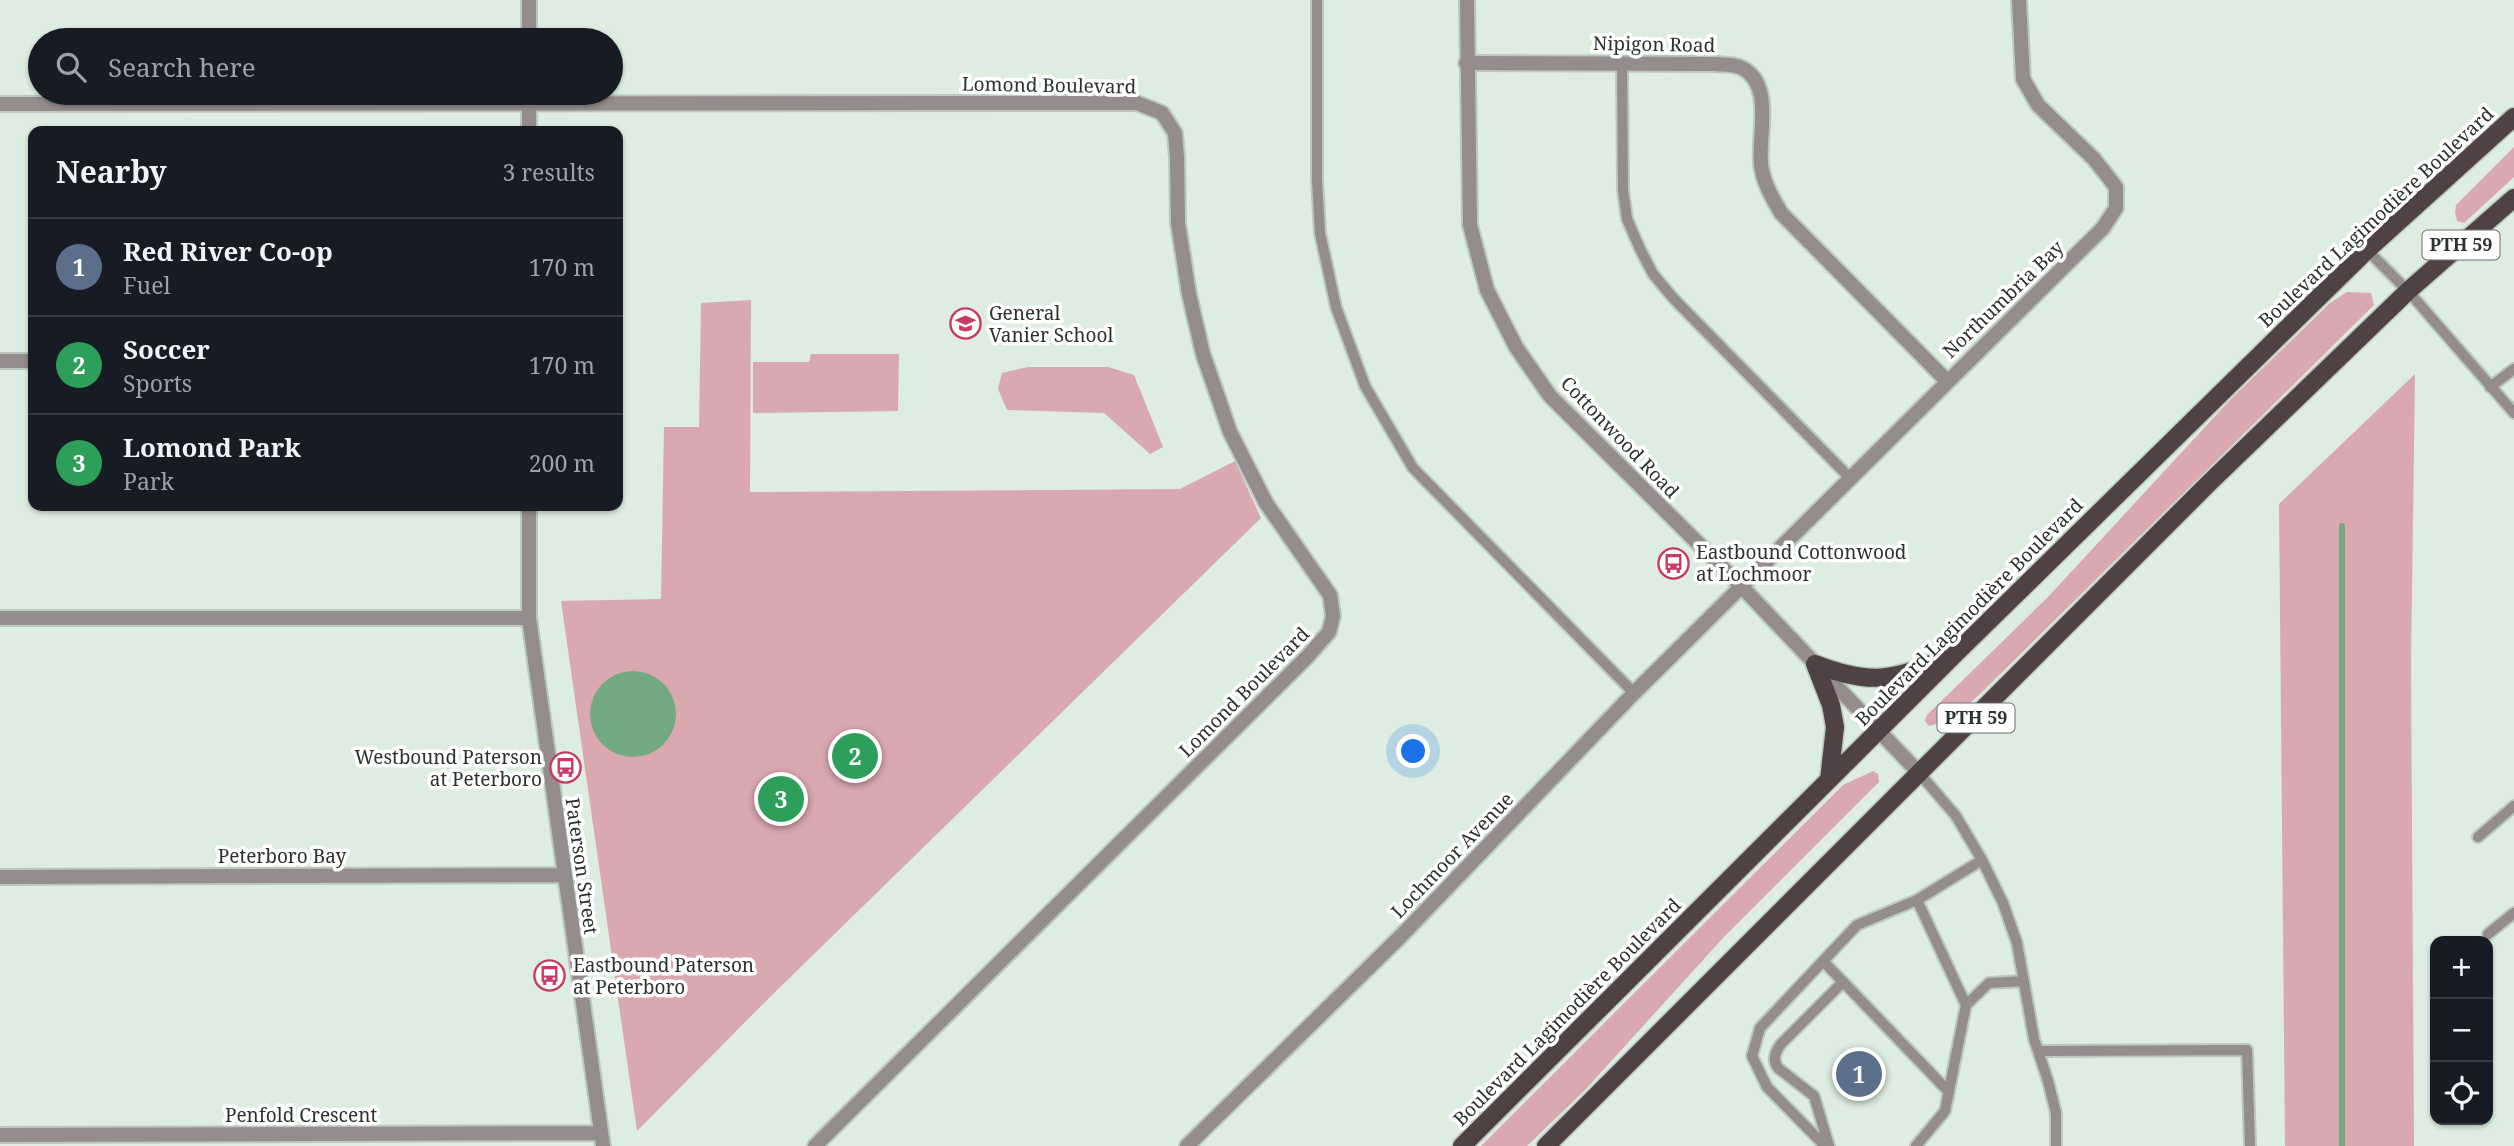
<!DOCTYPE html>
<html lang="en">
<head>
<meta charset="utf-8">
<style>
	:root { --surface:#171b24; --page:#20242c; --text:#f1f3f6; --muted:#9ea1a6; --line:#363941; --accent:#2563eb }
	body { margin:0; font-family:"Noto Serif",serif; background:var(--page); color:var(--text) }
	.controls { position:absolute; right:21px; bottom:21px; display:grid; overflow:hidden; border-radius:14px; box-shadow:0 2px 5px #0004 }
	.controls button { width:63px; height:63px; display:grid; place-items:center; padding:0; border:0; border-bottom:2px solid var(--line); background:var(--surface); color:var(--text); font:35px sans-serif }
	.you { position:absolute; left:1414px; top:752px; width:24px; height:24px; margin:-18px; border:5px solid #fff; border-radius:50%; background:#1a73e8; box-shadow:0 0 0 10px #1a73e833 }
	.badge { display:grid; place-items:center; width:46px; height:46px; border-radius:50%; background:var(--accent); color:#fff; font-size:23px; font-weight:700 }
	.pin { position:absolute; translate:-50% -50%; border:4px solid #fff; box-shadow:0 2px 7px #0006 }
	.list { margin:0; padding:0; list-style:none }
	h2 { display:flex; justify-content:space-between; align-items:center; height:91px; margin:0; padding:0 28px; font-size:30px }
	h2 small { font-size:23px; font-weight:400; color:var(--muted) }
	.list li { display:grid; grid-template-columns:46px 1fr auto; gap:21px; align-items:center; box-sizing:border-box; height:98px; padding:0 28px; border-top:2px solid var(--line) }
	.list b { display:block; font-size:26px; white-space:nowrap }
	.list p { margin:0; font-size:23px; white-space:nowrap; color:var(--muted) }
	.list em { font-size:23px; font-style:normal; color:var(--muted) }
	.icon { flex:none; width:38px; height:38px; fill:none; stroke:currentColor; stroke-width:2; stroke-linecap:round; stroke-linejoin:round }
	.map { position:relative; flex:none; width:2514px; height:1146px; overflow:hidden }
	.search { position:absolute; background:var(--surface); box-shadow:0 2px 5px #0004; left:28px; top:28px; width:595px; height:77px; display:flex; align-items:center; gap:18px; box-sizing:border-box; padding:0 24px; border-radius:38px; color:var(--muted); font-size:26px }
	.panel { position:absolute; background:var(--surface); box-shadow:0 2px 5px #0004; left:28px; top:126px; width:595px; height:385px; border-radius:14px }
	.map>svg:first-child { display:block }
	.green { fill:#daa8af }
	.water { fill:#73a982 }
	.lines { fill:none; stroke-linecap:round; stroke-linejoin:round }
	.stream { stroke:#73a982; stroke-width:6 }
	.service-casing { stroke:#bac8bd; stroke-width:14 }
	.minor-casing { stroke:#bac8bd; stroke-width:18 }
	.tertiary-casing { stroke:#bac8bd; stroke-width:18 }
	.primary-casing { stroke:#bac8bd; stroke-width:21 }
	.service { stroke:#948c8d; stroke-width:10 }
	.minor { stroke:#948c8d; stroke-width:14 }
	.tertiary { stroke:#948c8d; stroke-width:14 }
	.primary { stroke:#504244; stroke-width:18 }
	.labels { text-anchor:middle; stroke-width:7; stroke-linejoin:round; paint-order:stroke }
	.shield { fill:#fff; stroke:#6b706d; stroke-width:2 }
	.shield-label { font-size:18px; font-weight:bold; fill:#2c322e }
	.street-label { font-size:19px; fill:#2c322e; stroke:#fff }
	.poi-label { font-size:19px; fill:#2c322e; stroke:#fff; text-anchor:start }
</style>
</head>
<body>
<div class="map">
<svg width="2514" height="1146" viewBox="0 0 2514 1146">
	<rect width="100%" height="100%" fill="#ddede1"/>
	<path class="green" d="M2514 147V177L2464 223 2457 221 2455 212 2456 205Z
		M2347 292 2371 293 2374 305 1979 695C1965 708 1948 722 1929 726L1925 721 1927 715 2048 597 2230 400 2330 303Z
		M751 300 750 492 1180 489 1235 461 1261 518 771 996 637 1131 561 601 661 599 664 427H699L701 303Z
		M811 354H899L898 411 753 413V362H809Z
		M1028 367H1108L1134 375 1163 447 1150 454 1104 413 1007 410 998 389 1002 373Z
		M2415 374 2411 664 2414 1146H2285L2279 504Z
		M1873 771 1878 774 1879 782 1723 938 1585 1090 1527 1146H1481L1843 785Z"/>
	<path class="water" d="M590 714a43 43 0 1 1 86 0a43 43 0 1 1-86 0Z"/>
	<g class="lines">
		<path class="stream" d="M2342 1146V526"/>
		<defs>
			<path id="service" d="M1317 0V180L1320 233 1336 307 1365 386 1413 468 1634 693
				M1622 62 1623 190 1627 219 1640 249 1653 274 1674 299 1850 478
				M2367 250 2408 291 2514 413
				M2490 387 2514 369
				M1920 774 1956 816 1982 860 2003 903 2017 943 2034 1039 2048 1081 2056 1113V1146
				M2478 837 2514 806
				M1917 900 1966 1005
				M2488 934 2514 913
				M1823 961 1949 1092
				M2038 1051 2247 1050 2250 1146
				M1825 1146 1767 1087 1752 1056 1760 1028 1857 925 1917 900 1982 860
				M1829 1146 1814 1096 1778 1068C1772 1060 1775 1052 1781 1044L1843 982
				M1916 1146 1945 1111 1966 1005 1989 983 2024 981"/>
			<path id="minor" d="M529 0V40
				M1466 63 1715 64C1723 65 1735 64 1742 68 1774 84 1758 135 1761 164 1763 183 1772 197 1781 213L1947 381
				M0 104 1137 103 1162 113 1175 133 1177 157 1178 223 1189 294 1203 354 1230 432 1266 503 1330 595 1333 616 1329 632 1308 656 815 1146
				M529 131V93
				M0 361H33
				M529 506V618L603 1146
				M0 618H529
				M0 877 564 875
				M0 1135 601 1133
				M1187 1146 1401 936 1634 693 2103 228 2116 208V187L2094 159 2038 105 2023 79 2019 0"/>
			<path id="tertiary" d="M1467 0 1470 225 1487 290 1516 347 1550 396 1742 587 1920 774"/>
			<path id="primary" d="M1815 664C1871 686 1893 680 1946 658
				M1815 664 1831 705 1835 727 1829 780
				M1462 1146 1953 656 2367 250 2514 117
				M1546 1146 2209 483 2408 291 2514 198"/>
		</defs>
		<use href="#service" class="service-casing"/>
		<use href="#minor" class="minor-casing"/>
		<use href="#tertiary" class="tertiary-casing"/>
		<use href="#primary" class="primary-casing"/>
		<use href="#service" class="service"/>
		<use href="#minor" class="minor"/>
		<use href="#tertiary" class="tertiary"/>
		<use href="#primary" class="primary"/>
	</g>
	<defs>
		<symbol id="school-ring" viewBox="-11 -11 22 22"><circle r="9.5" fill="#fff" stroke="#c93a61" stroke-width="1.5"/><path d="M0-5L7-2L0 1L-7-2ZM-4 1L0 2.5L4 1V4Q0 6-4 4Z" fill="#c93a61"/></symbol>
		<symbol id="bus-ring" viewBox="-11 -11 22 22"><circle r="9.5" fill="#fff" stroke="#c93a61" stroke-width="1.5"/><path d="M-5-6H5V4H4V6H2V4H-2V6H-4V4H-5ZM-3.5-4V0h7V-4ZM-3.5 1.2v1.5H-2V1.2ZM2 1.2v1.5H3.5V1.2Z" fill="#c93a61"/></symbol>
	</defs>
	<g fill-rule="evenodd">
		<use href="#school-ring" x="948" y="306" width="35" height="35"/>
		<use href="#bus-ring" x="1656" y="546" width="35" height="35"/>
		<use href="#bus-ring" x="548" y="750" width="35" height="35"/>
		<use href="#bus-ring" x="532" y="958" width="35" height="35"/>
	</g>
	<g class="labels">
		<g class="shield">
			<rect x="2422.5" y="230.5" width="77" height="29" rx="5"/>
			<rect x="1937.5" y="703.5" width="77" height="29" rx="5"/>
		</g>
		<g class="shield-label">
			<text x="2461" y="251">PTH 59</text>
			<text x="1976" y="724">PTH 59</text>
		</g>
		<g class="street-label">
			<text transform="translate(1654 44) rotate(1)" y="7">Nipigon Road</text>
			<text transform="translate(1049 85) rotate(1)" y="7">Lomond Boulevard</text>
			<text transform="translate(2376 217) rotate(-43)" y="7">Boulevard Lagimodière Boulevard</text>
			<text transform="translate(2003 299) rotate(-44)" y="7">Northumbria Bay</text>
			<text transform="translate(1620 437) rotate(46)" y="7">Cottonwood Road</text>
			<text transform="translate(1969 612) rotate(-45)" y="7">Boulevard Lagimodière Boulevard</text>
			<text transform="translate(1244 692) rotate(-45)" y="7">Lomond Boulevard</text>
			<text transform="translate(1452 855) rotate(-46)" y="7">Lochmoor Avenue</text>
			<text x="282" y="863">Peterboro Bay</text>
			<text transform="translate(582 866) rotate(82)" y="7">Paterson Street</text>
			<text transform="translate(1567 1012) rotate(-45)" y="7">Boulevard Lagimodière Boulevard</text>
			<text x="301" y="1122">Penfold Crescent</text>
		</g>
		<g class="poi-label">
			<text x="989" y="320">General<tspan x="989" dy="22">Vanier School</tspan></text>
			<text x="1696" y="559">Eastbound Cottonwood<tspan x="1696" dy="22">at Lochmoor</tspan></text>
			<text x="542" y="764" text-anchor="end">Westbound Paterson<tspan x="542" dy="22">at Peterboro</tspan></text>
			<text x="573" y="972">Eastbound Paterson<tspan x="573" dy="22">at Peterboro</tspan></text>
		</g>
	</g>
</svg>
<div class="controls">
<button>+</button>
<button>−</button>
<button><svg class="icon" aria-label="locate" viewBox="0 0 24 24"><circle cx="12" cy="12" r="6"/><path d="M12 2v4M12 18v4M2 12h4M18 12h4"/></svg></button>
</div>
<div class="you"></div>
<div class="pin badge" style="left:1859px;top:1074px;background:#5c6f8a">1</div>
<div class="pin badge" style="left:855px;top:756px;background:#2e9e5b">2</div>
<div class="pin badge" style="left:781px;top:799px;background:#2e9e5b">3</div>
<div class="search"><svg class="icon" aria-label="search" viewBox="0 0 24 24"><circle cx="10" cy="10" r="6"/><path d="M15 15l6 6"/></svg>Search here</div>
<section class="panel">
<h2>Nearby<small>3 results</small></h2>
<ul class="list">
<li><span class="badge" style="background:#5c6f8a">1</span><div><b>Red River Co-op</b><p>Fuel</p></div><em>170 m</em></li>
<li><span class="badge" style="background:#2e9e5b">2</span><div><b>Soccer</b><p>Sports</p></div><em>170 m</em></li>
<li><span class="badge" style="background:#2e9e5b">3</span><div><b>Lomond Park</b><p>Park</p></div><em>200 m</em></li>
</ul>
</section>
</div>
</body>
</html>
